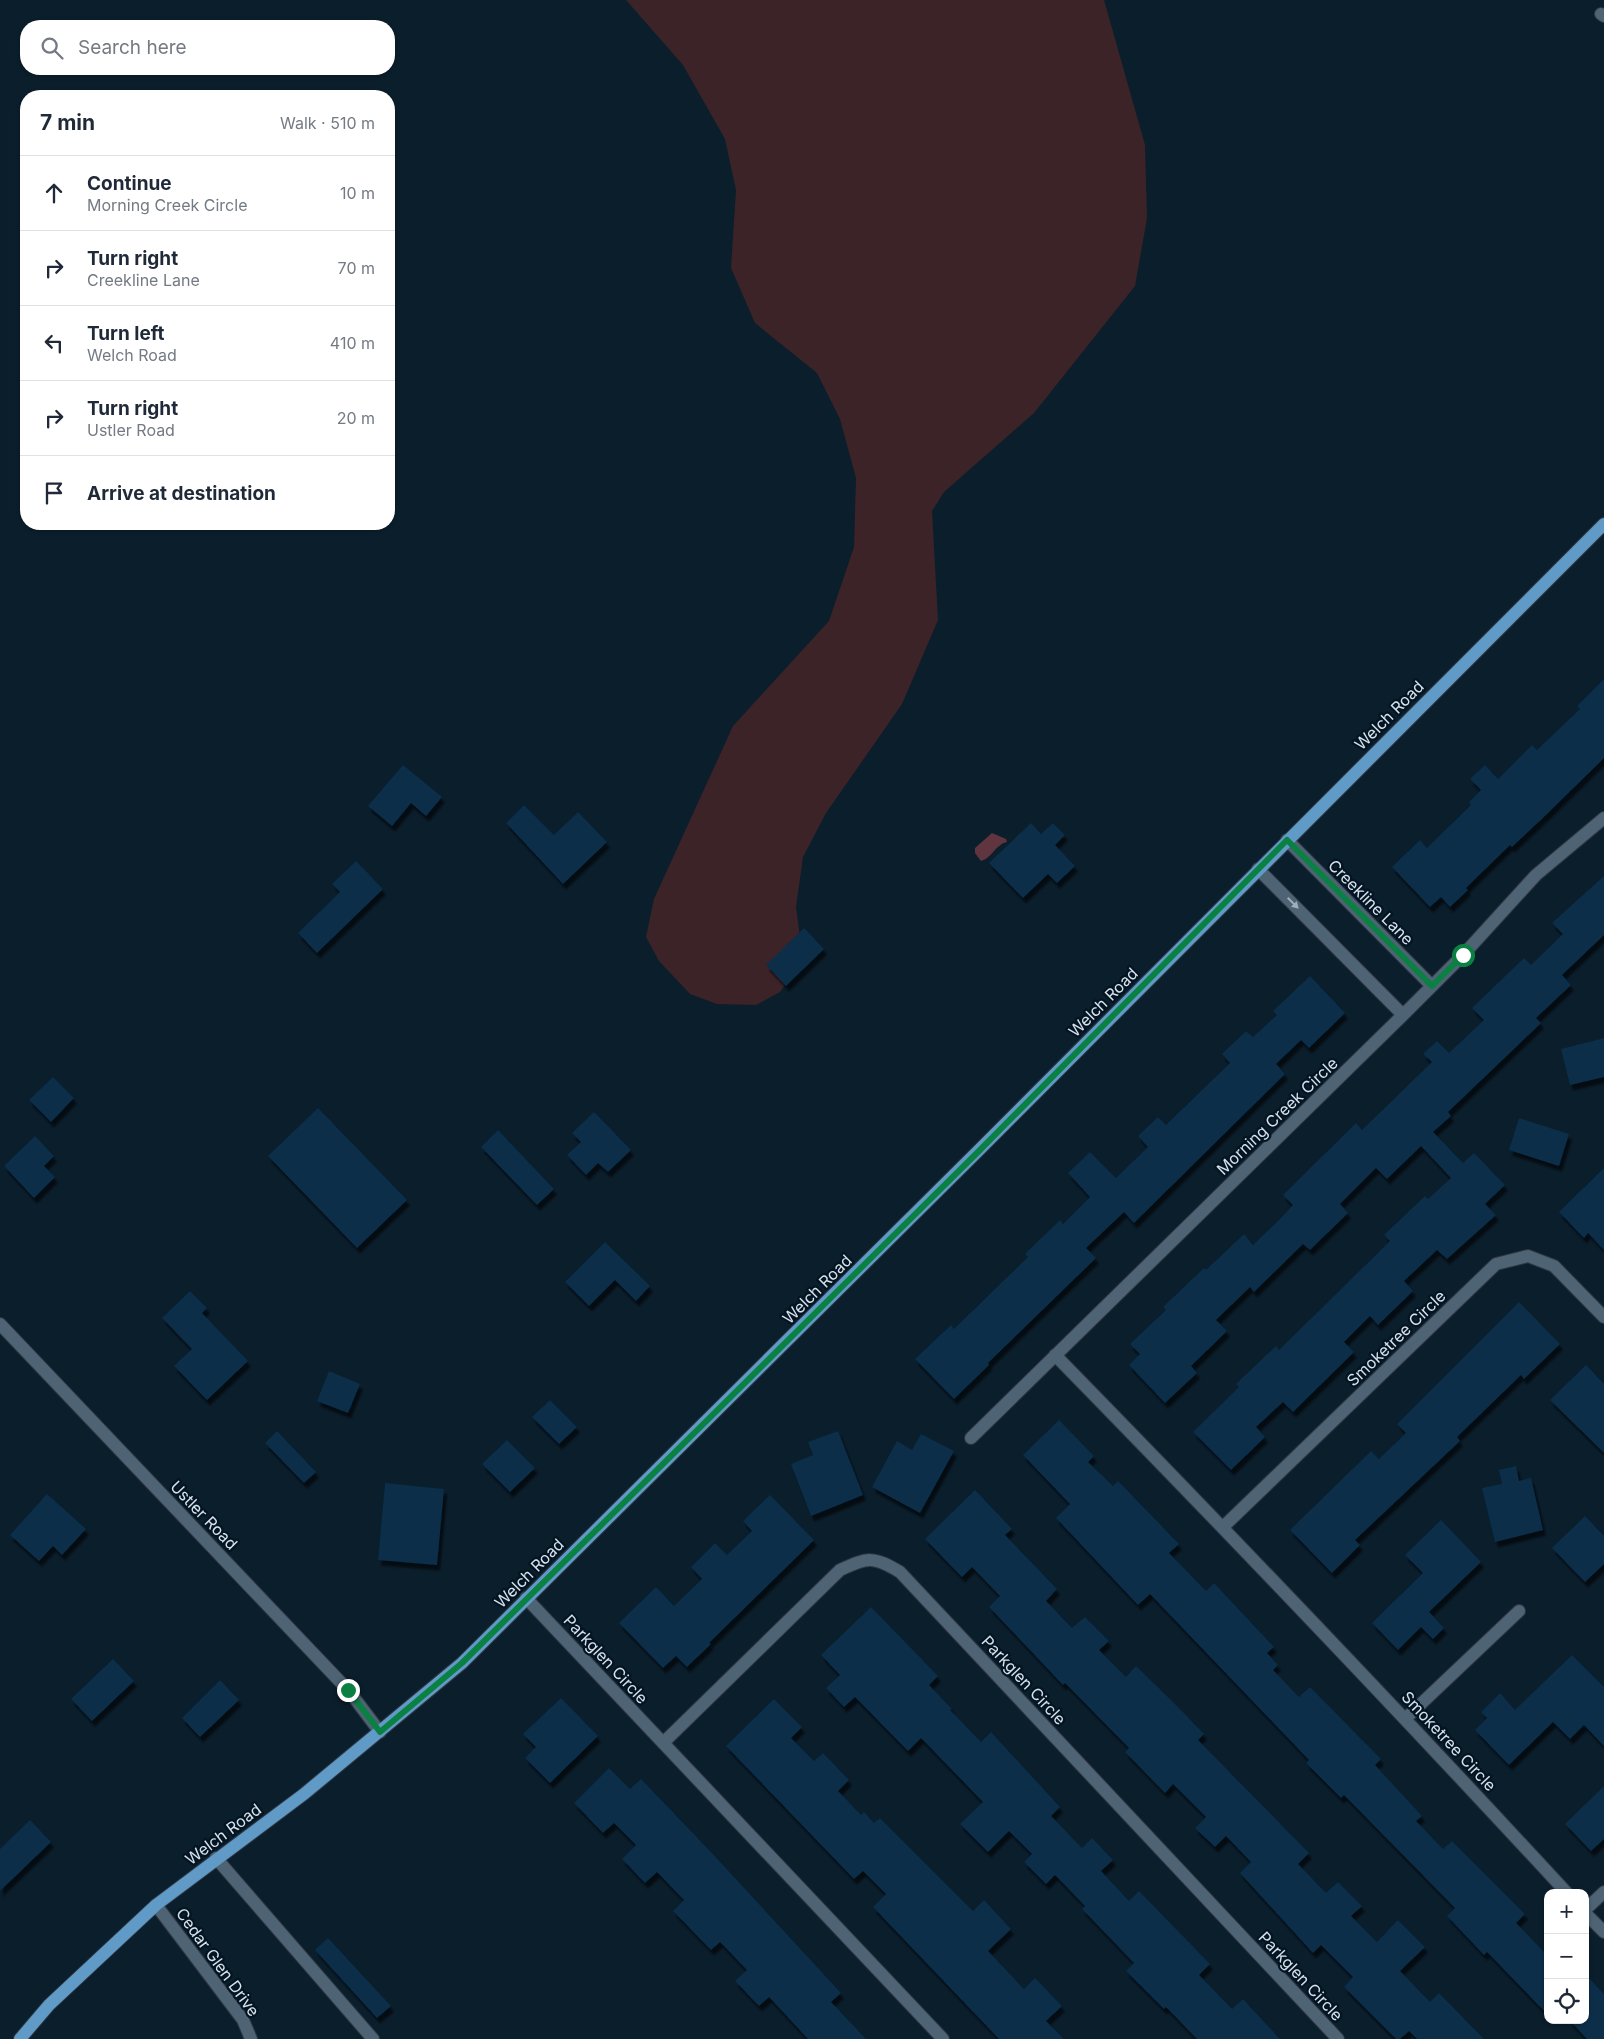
<!DOCTYPE html>
<html lang="en">
<head>
<meta charset="utf-8">
<style>
	:root { --surface:#fff; --page:#f6f6f7; --text:#1f2937; --muted:#747a83; --line:#e0e1e3 }
	body { margin:0; font-family:Inter,sans-serif; background:var(--page); color:var(--text) }
	.controls { position:absolute; right:15px; bottom:15px; display:grid; overflow:hidden; border-radius:10px; box-shadow:0 1px 4px #0004 }
	.controls button { width:45px; height:45px; display:grid; place-items:center; padding:0; border:0; border-bottom:1px solid var(--line); background:var(--surface); color:var(--text); font:25px sans-serif }
	.stop { position:absolute; width:15px; height:15px; margin:-11px; border:4px solid #0b8043; border-radius:50%; background:#fff }
	.stop.end { background:#0b8043; border-color:#fff; box-shadow:0 1px 5px #0008 }
	.list { margin:0; padding:0; list-style:none }
	h2 { display:flex; justify-content:space-between; align-items:center; height:65px; margin:0; padding:0 20px; font-size:21px }
	h2 small { font-size:16px; font-weight:400; color:var(--muted) }
	.list li { display:grid; grid-template-columns:32px 1fr auto; gap:15px; align-items:center; box-sizing:border-box; height:75px; padding:0 20px; border-top:1px solid var(--line) }
	.list b { display:block; font-size:19px; white-space:nowrap }
	.list p { margin:0; font-size:16px; white-space:nowrap; color:var(--muted) }
	.list em { font-size:16px; font-style:normal; color:var(--muted) }
	.icon { flex:none; width:28px; height:28px; fill:none; stroke:currentColor; stroke-width:2; stroke-linecap:round; stroke-linejoin:round }
	.map { position:relative; flex:none; width:1604px; height:2039px; overflow:hidden }
	.search { position:absolute; background:var(--surface); box-shadow:0 1px 4px #0004; left:20px; top:20px; width:375px; height:55px; display:flex; align-items:center; gap:12px; box-sizing:border-box; padding:0 18px; border-radius:20px; color:var(--muted); font-size:19px }
	.panel { position:absolute; background:var(--surface); box-shadow:0 1px 4px #0004; left:20px; top:90px; width:375px; height:440px; border-radius:20px }
	.map>svg:first-child { display:block }
	.green { fill:#3c2328 }
	.water { fill:#61353f }
	.building { fill:#082f4a; filter:url(#shadow) }
	.lines { fill:none; stroke-linecap:round; stroke-linejoin:round }
	.minor-casing { stroke:#2f3744; stroke-width:14 }
	.major-casing { stroke:#2f3744; stroke-width:14 }
	.minor { stroke:#4e6374; stroke-width:12 }
	.major { stroke:#609ac7; stroke-width:12 }
	.oneway { fill:#a0afbc }
	.route { stroke:#0b8043; stroke-width:6 }
	.labels { text-anchor:middle; stroke-width:4.5; stroke-linejoin:round; paint-order:stroke }
	.street-label { font-size:16px; fill:#d7e2ec; stroke:#031422 }
</style>
</head>
<body>
<div class="map">
<svg width="1604" height="2039" viewBox="0 0 1604 2039">
	<defs>
		<filter id="shadow"><feDropShadow dx="3" dy="5.5" stdDeviation="1" flood-color="#0009"/></filter>
	</defs>
	<rect width="100%" height="100%" fill="#0b1e2c"/>
	<path class="green" d="M626 0H1104L1145 145 1147 218 1135 286 1034 413 944 492 932 511 938 620 902 704 826 813 803 857 796 907 803 960 780 992 756 1005 717 1004 690 994 659 961 646 937 654 899 733 726 829 621 854 547 856 478 840 419 817 373 755 323 731 268 736 190 725 139 683 65Z"/>
	<path class="water" d="M992 833 1006 839 1007 842C996 844 992 858 981 861L975 853V848Z"/>
	<path class="building" d="M1604 679V758L1547 814 1512 847 1510 845 1466 888 1468 890 1450 907 1441 897 1430 907 1392 867 1420 840 1427 848 1471 805 1469 802 1481 790 1470 779 1485 765 1498 779 1532 745 1537 750 1580 709 1577 706Z
		M403 765 442 797 426 816 411 803 392 826 368 806Z
		M524 805 554 835 578 812 607 842 563 884 506 823Z
		M1031 823 1041 834 1053 823 1065 835 1055 845 1075 866 1057 883 1048 874 1023 898 989 863Z
		M356 861 383 889 317 953 298 933 340 892 332 884Z
		M1604 876V935L1562 975 1571 985 1536 1018 1541 1023 1448 1112 1451 1116 1433 1132 1463 1163 1474 1153 1505 1185 1485 1204 1496 1215 1447 1259 1437 1250 1404 1281 1413 1291 1378 1325 1370 1316 1344 1342 1354 1352 1293 1412 1283 1402 1256 1427 1265 1437 1231 1470 1193 1432 1239 1387 1236 1384 1276 1346 1279 1350 1390 1241 1384 1235 1425 1196 1428 1199 1451 1178 1421 1146 1387 1179 1376 1168 1340 1204 1348 1213 1310 1250 1303 1244 1254 1292 1250 1287 1216 1320 1227 1331 1191 1366 1197 1373 1165 1403 1129 1365 1140 1354 1130 1344 1166 1310 1163 1307 1204 1268 1206 1270 1244 1234 1253 1245 1280 1219 1293 1205 1283 1195 1356 1123 1362 1130 1432 1062 1423 1054 1437 1041 1449 1053 1484 1020 1472 1008 1524 958 1531 965 1563 934 1552 923Z
		M804 928 824 949 786 986 766 965Z
		M1310 976 1345 1013 1309 1048 1301 1040 1276 1064 1285 1074 1134 1223 1124 1212 1086 1248 1096 1258 988 1363 989 1365 954 1399 915 1359 951 1325 954 1329 1028 1257 1025 1254 1060 1220 1063 1224 1090 1197 1068 1173 1090 1152 1116 1178 1148 1147 1138 1136 1158 1117 1166 1125 1230 1063 1222 1054 1246 1031 1253 1037 1277 1015 1273 1011Z
		M1604 1038V1077L1570 1085 1561 1049Z
		M53 1077 74 1098 51 1122 29 1100Z
		M318 1108 407 1200 357 1248 268 1156Z
		M594 1112 631 1150 608 1172 598 1163 586 1175 567 1155 581 1142 572 1133Z
		M1519 1118 1569 1134 1559 1166 1509 1150Z
		M498 1130 554 1189 537 1205 481 1147Z
		M35 1136 54 1156 44 1166 55 1177 34 1198 4 1166Z
		M1604 1168V1250L1588 1233 1584 1238 1559 1212Z
		M605 1242 650 1286 636 1301 615 1280 589 1306 565 1282Z
		M190 1291 207 1308 202 1313 248 1361 207 1400 174 1366 192 1349 162 1318Z
		M1519 1302 1560 1344 1524 1379 1521 1375 1457 1437 1460 1441 1355 1540 1360 1545 1332 1573 1290 1530 1371 1451 1379 1459 1406 1433 1397 1424Z
		M1586 1365 1604 1384V1453L1550 1400Z
		M329 1371 360 1384 348 1413 317 1401Z
		M550 1400 577 1427 559 1444 532 1417Z
		M1059 1420 1094 1456 1088 1462 1113 1486 1118 1481 1179 1544 1169 1553 1206 1591 1214 1583 1274 1647 1267 1653 1278 1665 1273 1670 1299 1697 1310 1687 1381 1759 1375 1765 1422 1816 1416 1821 1443 1849 1452 1841 1525 1914 1516 1923 1548 1956V2015L1487 1952 1484 1955 1447 1916 1455 1908 1344 1795 1341 1798 1306 1763 1309 1760 1150 1594 1138 1605 1056 1518 1070 1504 1023 1455Z
		M277 1431 316 1472 304 1483 265 1443Z
		M838 1431 863 1495 811 1516 791 1464 813 1455 808 1442Z
		M921 1434 954 1451 920 1513 872 1487 897 1441 912 1450Z
		M507 1440 535 1468 510 1492 482 1464Z
		M1516 1466 1519 1481 1531 1478 1543 1530 1495 1542 1482 1488 1502 1484 1499 1470Z
		M385 1483 444 1489 437 1565 378 1560Z
		M975 1490 1012 1529 1005 1535 1057 1589 1046 1601 1072 1628 1085 1617 1109 1641 1099 1650 1126 1677 1136 1666 1175 1704 1204 1734 1198 1740 1309 1853 1298 1864 1326 1893 1338 1882 1362 1906 1351 1916 1377 1942 1398 1920 1425 1947 1400 1971 1430 2002 1439 1993 1484 2039H1417L1409 2031 1400 2039H1396L1344 1987 1353 1977 1321 1945 1313 1953 1240 1873 1251 1862 1226 1836 1215 1847 1195 1828 1206 1817 1173 1784 1165 1793 1125 1752 1129 1748 1065 1683 1063 1685 989 1607 1000 1596 972 1567 962 1577 925 1539Z
		M47 1494 86 1529 62 1555 53 1546 39 1561 10 1535Z
		M770 1495 814 1540 709 1643 711 1644 687 1667 676 1656 663 1668 619 1623 656 1587 674 1606 702 1579 691 1567 715 1543 727 1555 752 1531 743 1521Z
		M1585 1516 1604 1536V1564L1585 1582 1552 1548Z
		M1441 1520 1481 1562 1429 1612 1444 1628 1433 1639 1421 1627 1398 1650 1372 1623 1423 1573 1405 1555Z
		M871 1607 938 1676 929 1685 952 1709 950 1710 981 1742 991 1732 1060 1807 1051 1816 1082 1848 1092 1838 1113 1860 1101 1871 1129 1901 1139 1891 1210 1964 1199 1975 1232 2009 1243 1999 1280 2039H1197L1166 2007 1164 2009 1126 1971 1134 1963 1082 1909 1085 1906 1055 1875 1046 1884 1024 1862 1032 1854 1009 1831 988 1852 960 1824 983 1802 921 1738 908 1751 855 1697 844 1707 826 1688 840 1675 821 1655Z
		M1572 1655 1604 1687V1746L1584 1725 1570 1739 1553 1722 1509 1765 1475 1730 1487 1718 1481 1712 1500 1693 1515 1710Z
		M113 1659 134 1681 92 1721 71 1699Z
		M220 1680 239 1700 200 1737 182 1718Z
		M561 1698 598 1736 550 1783 525 1758 536 1747 523 1734Z
		M774 1699 802 1727 791 1738 814 1761 823 1753 849 1780 838 1791 861 1815 864 1812 874 1823 880 1818 973 1911 984 1900 1011 1929 988 1951 1024 1989 1035 1978 1062 2006 1046 2021 1064 2039H999L873 1907 886 1894 863 1871 854 1879 726 1746Z
		M609 1768 630 1789 641 1779 710 1851 841 1993 831 2002 866 2039H808L769 1997 759 2006 735 1981 747 1970 720 1942 711 1950 673 1911 684 1900 657 1872 645 1883 622 1859 636 1845 614 1823 603 1833 574 1803Z
		M1604 1786V1839L1591 1851 1565 1824Z
		M30 1820 51 1842 0 1891V1849Z
		M328 1938 391 2006 377 2018 315 1950Z
		M1585 1974 1604 1994V2039H1587L1569 2020H1585Z"/>
	<g class="lines">
		<defs>
			<path id="minor" d="M1601 14 1604 16
				M1287 840 1432 986
				M1258 869 1403 1015
				M0 1324 349 1691 380 1732
				M1055 1355C1228 1532 1399 1711 1567 1893
				M971 1438 1403 1015 1463 955 1536 875 1604 818
				M1223 1527 1496 1264 1528 1256 1554 1266 1604 1317
				M526 1598 943 2039
				M1406 1718 1519 1611
				M663 1743 840 1570C868 1557 873 1556 900 1572L1338 2039
				M216 1858 373 2039
				M156 1905 243 2020 251 2039
				M1585 1910 1604 1892
				M1585 1913 1604 1932"/>
			<path id="major" d="M20 2039 49 2005 156 1905 304 1794 462 1663 978 1151 1604 524"/>
		</defs>
		<use href="#minor" class="minor-casing"/>
		<use href="#major" class="major-casing"/>
		<use href="#minor" class="minor"/>
		<use href="#major" class="major"/>
	</g>
	<defs><path id="oneway-solid" d="M-6-.8H1V-3.2L6.5 0L1 3.2V.8H-6Z" transform="scale(1.25)"/></defs>
	<use class="oneway" href="#oneway-solid" transform="translate(1293 903) rotate(45)"/>
	<g class="lines">
		<path class="route" d="M348 1690 380 1732 462 1663 978 1152 1287 840 1432 986 1463 955"/>
	</g>
	<g class="labels">
		<g class="street-label">
			<text transform="translate(1389 715) rotate(-45)" y="6">Welch Road</text>
			<text transform="translate(1371 902) rotate(45)" y="6">Creekline Lane</text>
			<text transform="translate(1103 1002) rotate(-45)" y="6">Welch Road</text>
			<text transform="translate(1277 1116) rotate(-44)" y="6">Morning Creek Circle</text>
			<text transform="translate(817 1289) rotate(-45)" y="6">Welch Road</text>
			<text transform="translate(1396 1338) rotate(-44)" y="6">Smoketree Circle</text>
			<text transform="translate(204 1515) rotate(46)" y="6">Ustler Road</text>
			<text transform="translate(529 1573) rotate(-45)" y="6">Welch Road</text>
			<text transform="translate(606 1659) rotate(47)" y="6">Parkglen Circle</text>
			<text transform="translate(1024 1680) rotate(47)" y="6">Parkglen Circle</text>
			<text transform="translate(1449 1741) rotate(47)" y="6">Smoketree Circle</text>
			<text transform="translate(223 1834) rotate(-37)" y="6">Welch Road</text>
			<text transform="translate(218 1962) rotate(54)" y="6">Cedar Glen Drive</text>
			<text transform="translate(1301 1976) rotate(47)" y="6">Parkglen Circle</text>
		</g>
	</g>
</svg>
<div class="controls">
<button>+</button>
<button>−</button>
<button><svg class="icon" aria-label="locate" viewBox="0 0 24 24"><circle cx="12" cy="12" r="6"/><path d="M12 2v4M12 18v4M2 12h4M18 12h4"/></svg></button>
</div>
<div class="stop" style="left:1463px;top:955px"></div>
<div class="stop end" style="left:348px;top:1690px"></div>
<div class="search"><svg class="icon" aria-label="search" viewBox="0 0 24 24"><circle cx="10" cy="10" r="6"/><path d="M15 15l6 6"/></svg>Search here</div>
<section class="panel">
<h2>7 min<small>Walk · 510 m</small></h2>
<ul class="list">
<li><svg class="icon" aria-label="ahead" viewBox="0 0 24 24"><path d="M12 20V5M6 11l6-6 6 6"/></svg><div><b>Continue</b><p>Morning Creek Circle</p></div><em>10 m</em></li>
<li><svg class="icon" aria-label="right" viewBox="0 0 24 24"><path d="M7 20v-9h11M14 6l5 5-5 5"/></svg><div><b>Turn right</b><p>Creekline Lane</p></div><em>70 m</em></li>
<li><svg class="icon" aria-label="left" viewBox="0 0 24 24"><path d="M17 20v-9H6M10 6l-5 5 5 5"/></svg><div><b>Turn left</b><p>Welch Road</p></div><em>410 m</em></li>
<li><svg class="icon" aria-label="right" viewBox="0 0 24 24"><path d="M7 20v-9h11M14 6l5 5-5 5"/></svg><div><b>Turn right</b><p>Ustler Road</p></div><em>20 m</em></li>
<li><svg class="icon" aria-label="arrive" viewBox="0 0 24 24"><path d="M6 21V4h12l-3 4 3 4H6"/></svg><div><b>Arrive at destination</b></div></li>
</ul>
</section>
</div>
</body>
</html>
